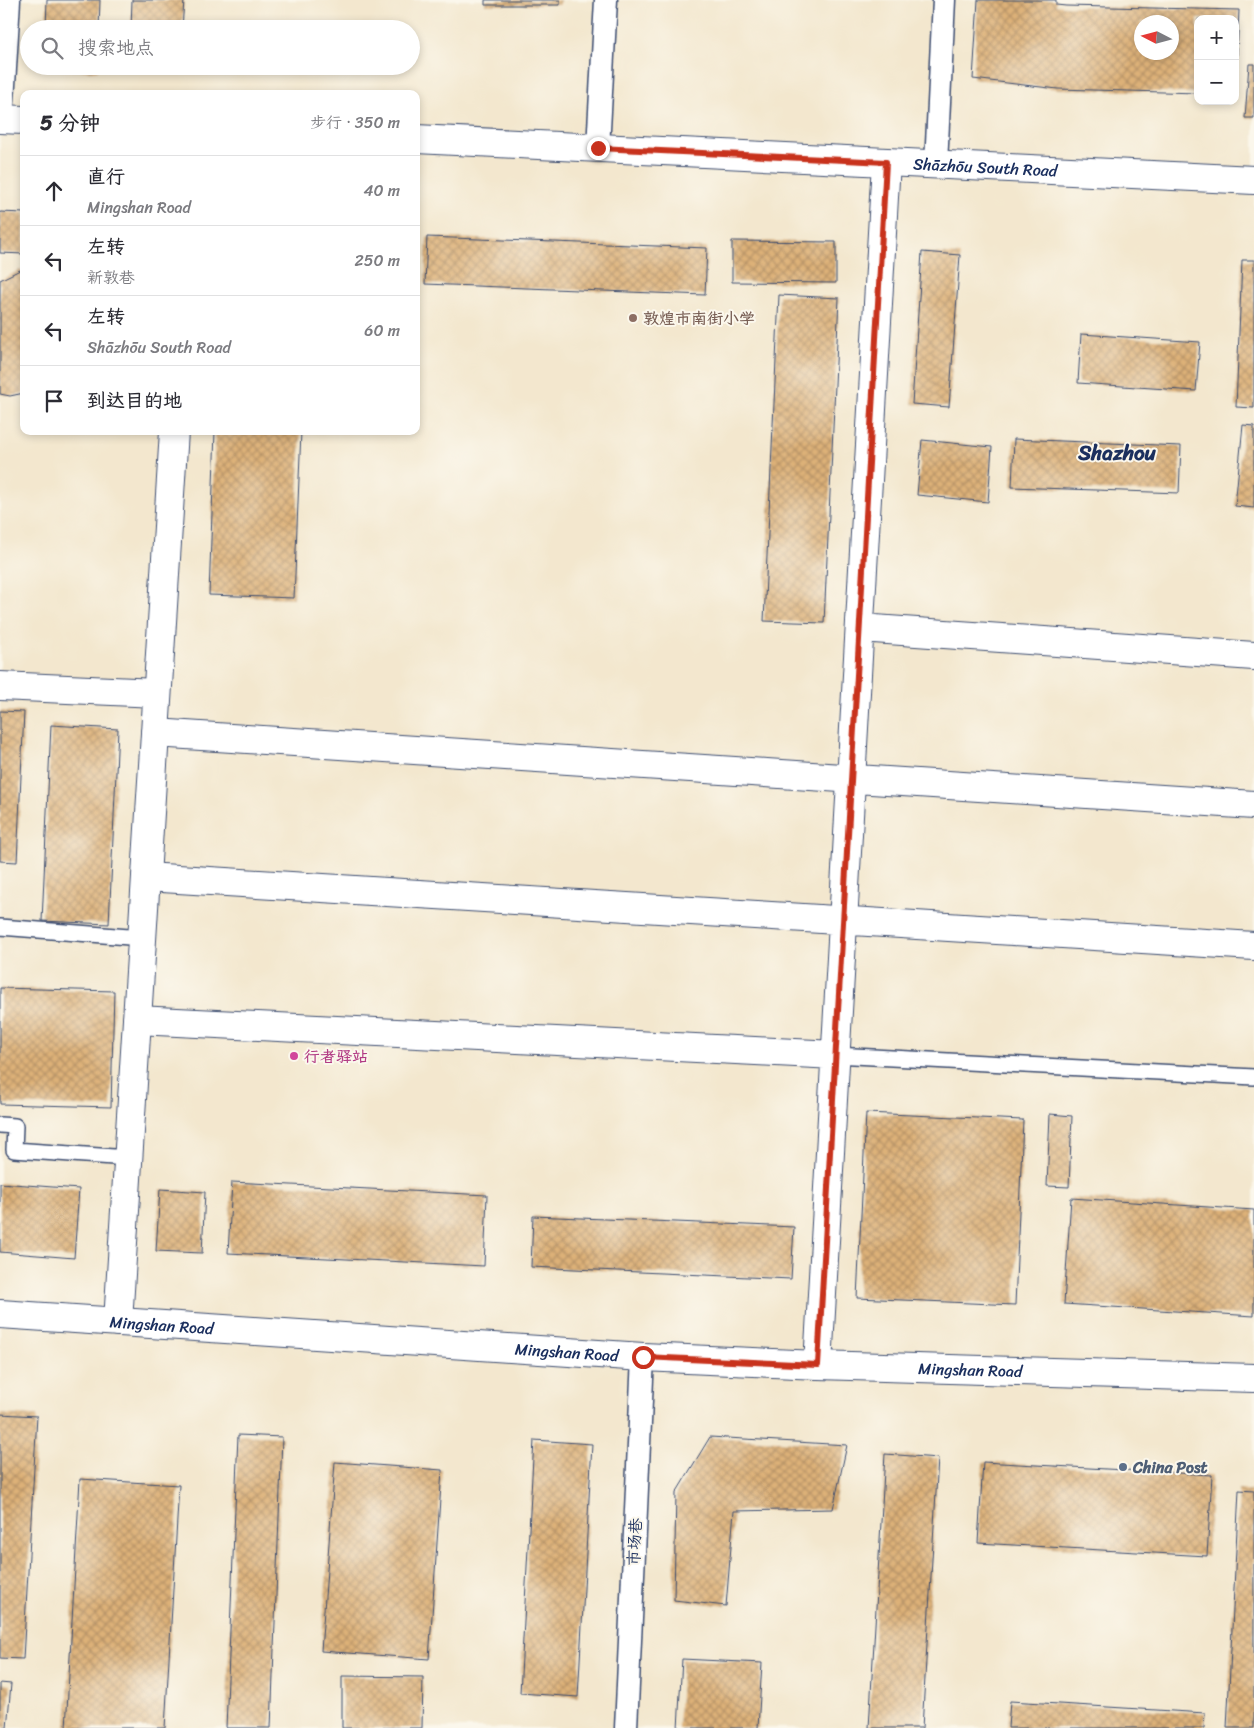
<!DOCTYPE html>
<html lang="zh">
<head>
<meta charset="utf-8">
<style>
	:root { --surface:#fff; --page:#f7f7f7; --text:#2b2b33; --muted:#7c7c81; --line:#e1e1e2 }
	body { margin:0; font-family:Sriracha,"LXGW WenKai TC",sans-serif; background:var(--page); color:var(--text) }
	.controls { position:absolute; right:15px; top:15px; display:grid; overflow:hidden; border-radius:10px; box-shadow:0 2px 8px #0003 }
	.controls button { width:45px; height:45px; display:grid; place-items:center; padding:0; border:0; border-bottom:1px solid var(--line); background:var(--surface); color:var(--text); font:25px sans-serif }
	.compass { position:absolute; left:1134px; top:15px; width:45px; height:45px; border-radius:50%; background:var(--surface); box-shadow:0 2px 8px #0003; rotate:276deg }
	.stop { position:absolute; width:15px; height:15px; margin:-11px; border:4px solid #c8321e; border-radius:50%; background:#fff }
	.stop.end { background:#c8321e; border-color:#fff; box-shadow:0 1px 5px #0008 }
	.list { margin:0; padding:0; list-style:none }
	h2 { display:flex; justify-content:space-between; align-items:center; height:65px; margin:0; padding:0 20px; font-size:21px }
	h2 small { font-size:16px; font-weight:400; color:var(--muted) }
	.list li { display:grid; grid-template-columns:32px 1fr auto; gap:15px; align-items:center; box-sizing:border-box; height:70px; padding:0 20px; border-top:1px solid var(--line) }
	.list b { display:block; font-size:19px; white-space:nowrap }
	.list p { margin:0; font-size:16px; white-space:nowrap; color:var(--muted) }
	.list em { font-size:16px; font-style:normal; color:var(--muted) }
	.icon { flex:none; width:28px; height:28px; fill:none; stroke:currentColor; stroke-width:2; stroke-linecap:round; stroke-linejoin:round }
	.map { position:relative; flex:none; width:1254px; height:1728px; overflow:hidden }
	.search { position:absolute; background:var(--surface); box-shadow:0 2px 8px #0003; left:20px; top:20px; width:400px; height:55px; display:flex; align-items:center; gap:12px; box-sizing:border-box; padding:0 18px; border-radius:28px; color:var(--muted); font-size:19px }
	.panel { position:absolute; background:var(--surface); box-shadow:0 2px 8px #0003; left:20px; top:90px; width:400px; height:345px; border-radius:10px }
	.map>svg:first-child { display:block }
	.building { fill:url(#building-cross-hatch); fill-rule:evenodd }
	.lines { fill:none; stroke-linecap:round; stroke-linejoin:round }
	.service-casing { stroke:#3b4b6f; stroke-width:18 }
	.pedestrian-casing { stroke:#3b4b6f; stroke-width:25 }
	.minor-casing { stroke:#3b4b6f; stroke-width:30 }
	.tertiary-casing { stroke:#3b4b6f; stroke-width:30 }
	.secondary-casing { stroke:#3b4b6f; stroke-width:30 }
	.primary-casing { stroke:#3b4b6f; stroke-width:30 }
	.service { stroke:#fff; stroke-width:15 }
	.pedestrian { stroke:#fff; stroke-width:22 }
	.minor { stroke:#fff; stroke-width:28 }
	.tertiary { stroke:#fff; stroke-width:28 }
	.secondary { stroke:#fff; stroke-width:28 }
	.primary { stroke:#fff; stroke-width:28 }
	.route { stroke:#c8321e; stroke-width:6 }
	.education-dot { fill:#8d6e63; stroke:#fbf7ec; stroke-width:2 }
	.hotel-dot { fill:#d1479c; stroke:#fbf7ec; stroke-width:2 }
	.service-dot { fill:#5c6f8a; stroke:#fbf7ec; stroke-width:2 }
	.labels { text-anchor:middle; stroke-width:4; stroke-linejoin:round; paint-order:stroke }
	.street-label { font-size:16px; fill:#1b2f5e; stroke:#fbf7ec }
	.education-label { font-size:16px; font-weight:bold; fill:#785e54; stroke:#fbf7ec; text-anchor:start }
	.hotel-label { font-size:16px; font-weight:bold; fill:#b23c85; stroke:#fbf7ec; text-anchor:start }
	.service-label { font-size:16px; font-weight:bold; fill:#4e5e75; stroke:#fbf7ec; text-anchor:start }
	.district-label { font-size:21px; font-weight:bold; fill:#1b2f5e; stroke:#fbf7ec }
</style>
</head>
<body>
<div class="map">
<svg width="1254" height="1728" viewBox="0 0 1254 1728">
	<defs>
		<pattern id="building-cross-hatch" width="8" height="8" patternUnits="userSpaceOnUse" patternTransform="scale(1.25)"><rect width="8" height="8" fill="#ddb178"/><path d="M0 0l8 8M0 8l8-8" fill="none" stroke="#b29066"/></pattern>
	</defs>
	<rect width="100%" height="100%" fill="#fbf7ec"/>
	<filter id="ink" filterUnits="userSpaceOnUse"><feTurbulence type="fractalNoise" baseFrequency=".02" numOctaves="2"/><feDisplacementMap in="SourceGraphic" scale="10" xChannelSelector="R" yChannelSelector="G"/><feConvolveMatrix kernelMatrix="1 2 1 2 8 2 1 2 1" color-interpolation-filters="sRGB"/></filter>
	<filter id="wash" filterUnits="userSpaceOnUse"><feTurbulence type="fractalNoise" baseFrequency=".0096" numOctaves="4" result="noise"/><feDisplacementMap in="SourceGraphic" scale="20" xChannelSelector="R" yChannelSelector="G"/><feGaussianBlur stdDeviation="1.12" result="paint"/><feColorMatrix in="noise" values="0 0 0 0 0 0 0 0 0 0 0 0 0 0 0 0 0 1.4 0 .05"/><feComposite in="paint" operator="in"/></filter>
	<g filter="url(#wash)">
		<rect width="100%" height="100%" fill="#f3e7ce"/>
		<g id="blocks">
			<path class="building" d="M47 0H100L99 29H46Z
				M132 0H184L182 29H131Z
				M485 0H560V5H485Z
				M978 0H1056V5L1066 6 1239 10 1237 55H1235V19H1198V93L1058 89 973 79ZM1142 22H1172V52H1142Z
				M1249 64H1254V118H1245Z
				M45 66H98V71L44 69Z
				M0 212 24 213V254L0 253Z
				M427 237 707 248 705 295 425 284Z
				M732 241 836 242V283L732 282Z
				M922 252 960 255 949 407 912 404Z
				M1242 260H1254V408L1236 407Z
				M20 270 24 273V393L10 396 0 394V280Z
				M779 295 839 298 824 623 764 621Z
				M1081 334 1200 342 1196 391 1078 383Z
				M1243 425 1254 426V508L1235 506Z
				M215 431H301L294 598 209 595Z
				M1014 439 1181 446 1179 493 1012 487Z
				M922 440 992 447 988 502 917 495Z
				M0 711 24 712 17 862 0 861Z
				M51 725 118 729 109 924 42 921Z
				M0 988 114 991 111 1107 0 1104Z
				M866 1113 1023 1120 1015 1305 857 1298Z
				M1050 1114 1072 1116 1069 1187 1047 1186Z
				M232 1182 487 1195 484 1266 228 1253Z
				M0 1183 79 1189 74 1258 0 1252Z
				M160 1189 205 1192 202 1253 156 1251Z
				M1071 1198 1254 1210V1316L1064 1304Z
				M533 1216 794 1227 791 1279 531 1267Z
				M0 1414 37 1416 23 1659 0 1658Z
				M238 1435 282 1437 271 1728H226Z
				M710 1437 847 1445 833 1509 734 1511 726 1606 674 1600 676 1493Z
				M534 1440 592 1444 578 1697 520 1693Z
				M885 1454 938 1458 922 1728H869Z
				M335 1462 442 1470 429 1659 321 1651Z
				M983 1462 1212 1475 1207 1556 978 1543Z
				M80 1479 179 1485 165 1728H66Z
				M1239 1490 1254 1491V1728H1227Z
				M682 1659 762 1663 758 1728H678Z
				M342 1676 423 1677 422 1728H342Z
				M0 1683 11 1684 7 1728H0Z
				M1010 1701 1205 1713 1204 1728H1008Z"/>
		</g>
	</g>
	<g filter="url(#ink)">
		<use href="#blocks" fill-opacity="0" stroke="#3b4b6f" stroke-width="1"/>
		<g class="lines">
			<defs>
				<path id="service" d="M0 927 142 938
					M835 1055 1254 1077
					M0 1125 15 1126 14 1150 128 1158"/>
				<path id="pedestrian" d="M2 119 9 0
					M598 148 606 0
					M936 164 944 0
					M626 1728 643 1357"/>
				<path id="minor" d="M860 628 1254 656
					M155 733 1254 805
					M146 877 1254 946
					M137 1020 835 1055
					M818 1365 886 162"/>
				<path id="tertiary" d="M0 686 157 693
					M118 1322 174 431"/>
				<g id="secondary">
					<path d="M0 119 24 120"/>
					<path id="s1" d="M416 139 1254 180"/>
				</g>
				<g id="primary">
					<path id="s2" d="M0 1314 643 1357 818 1365 1254 1378"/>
				</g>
			</defs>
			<use href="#service" class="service-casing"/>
			<use href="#pedestrian" class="pedestrian-casing"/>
			<use href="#minor" class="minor-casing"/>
			<use href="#tertiary" class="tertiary-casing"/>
			<use href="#secondary" class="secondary-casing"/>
			<use href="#primary" class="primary-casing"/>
			<use href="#service" class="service"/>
			<use href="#pedestrian" class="pedestrian"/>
			<use href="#minor" class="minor"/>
			<use href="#tertiary" class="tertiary"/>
			<use href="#secondary" class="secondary"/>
			<use href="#primary" class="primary"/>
		</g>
	</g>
	<g class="lines" filter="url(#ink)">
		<path class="route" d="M598 148 886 162 818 1365 643 1357"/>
	</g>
	<circle class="education-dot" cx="633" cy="318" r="5"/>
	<circle class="hotel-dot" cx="294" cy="1056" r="5"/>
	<circle class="service-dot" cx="1123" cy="1467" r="5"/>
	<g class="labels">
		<g class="street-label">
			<text dy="6" stroke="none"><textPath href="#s1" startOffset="570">Shāzhōu South Road</textPath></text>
			<text dy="6" stroke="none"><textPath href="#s2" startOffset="162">Mingshan Road</textPath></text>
			<text dy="6" stroke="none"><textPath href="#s2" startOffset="568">Mingshan Road</textPath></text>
			<text dy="6" stroke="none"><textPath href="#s2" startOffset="972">Mingshan Road</textPath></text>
			<text transform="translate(634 1542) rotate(-87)" y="6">市场巷</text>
		</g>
		<g class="education-label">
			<text x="643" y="324">敦煌市南街小学</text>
		</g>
		<g class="hotel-label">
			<text x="304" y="1062">行者驿站</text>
		</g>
		<g class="service-label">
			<text x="1133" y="1473">China Post</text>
		</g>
		<g class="district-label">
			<text x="1117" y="460">Shazhou</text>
		</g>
	</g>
</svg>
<div class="controls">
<button>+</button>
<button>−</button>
</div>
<svg class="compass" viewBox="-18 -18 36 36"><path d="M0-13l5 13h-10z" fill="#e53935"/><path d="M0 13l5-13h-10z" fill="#7c7c81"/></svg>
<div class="stop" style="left:643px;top:1357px"></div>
<div class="stop end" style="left:598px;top:148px"></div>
<div class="search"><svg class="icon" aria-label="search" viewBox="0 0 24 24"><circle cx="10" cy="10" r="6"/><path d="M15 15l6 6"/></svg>搜索地点</div>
<section class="panel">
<h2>5 分钟<small>步行 · 350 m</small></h2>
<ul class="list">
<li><svg class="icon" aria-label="ahead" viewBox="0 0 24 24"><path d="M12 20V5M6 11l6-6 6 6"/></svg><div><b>直行</b><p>Mingshan Road</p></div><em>40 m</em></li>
<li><svg class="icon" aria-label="left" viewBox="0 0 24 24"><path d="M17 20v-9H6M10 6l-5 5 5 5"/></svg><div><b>左转</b><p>新敦巷</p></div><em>250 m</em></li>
<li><svg class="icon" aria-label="left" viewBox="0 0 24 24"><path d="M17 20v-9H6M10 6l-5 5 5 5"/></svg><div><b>左转</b><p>Shāzhōu South Road</p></div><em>60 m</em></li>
<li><svg class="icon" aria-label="arrive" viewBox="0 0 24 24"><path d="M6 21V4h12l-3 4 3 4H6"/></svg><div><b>到达目的地</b></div></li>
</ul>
</section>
</div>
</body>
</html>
